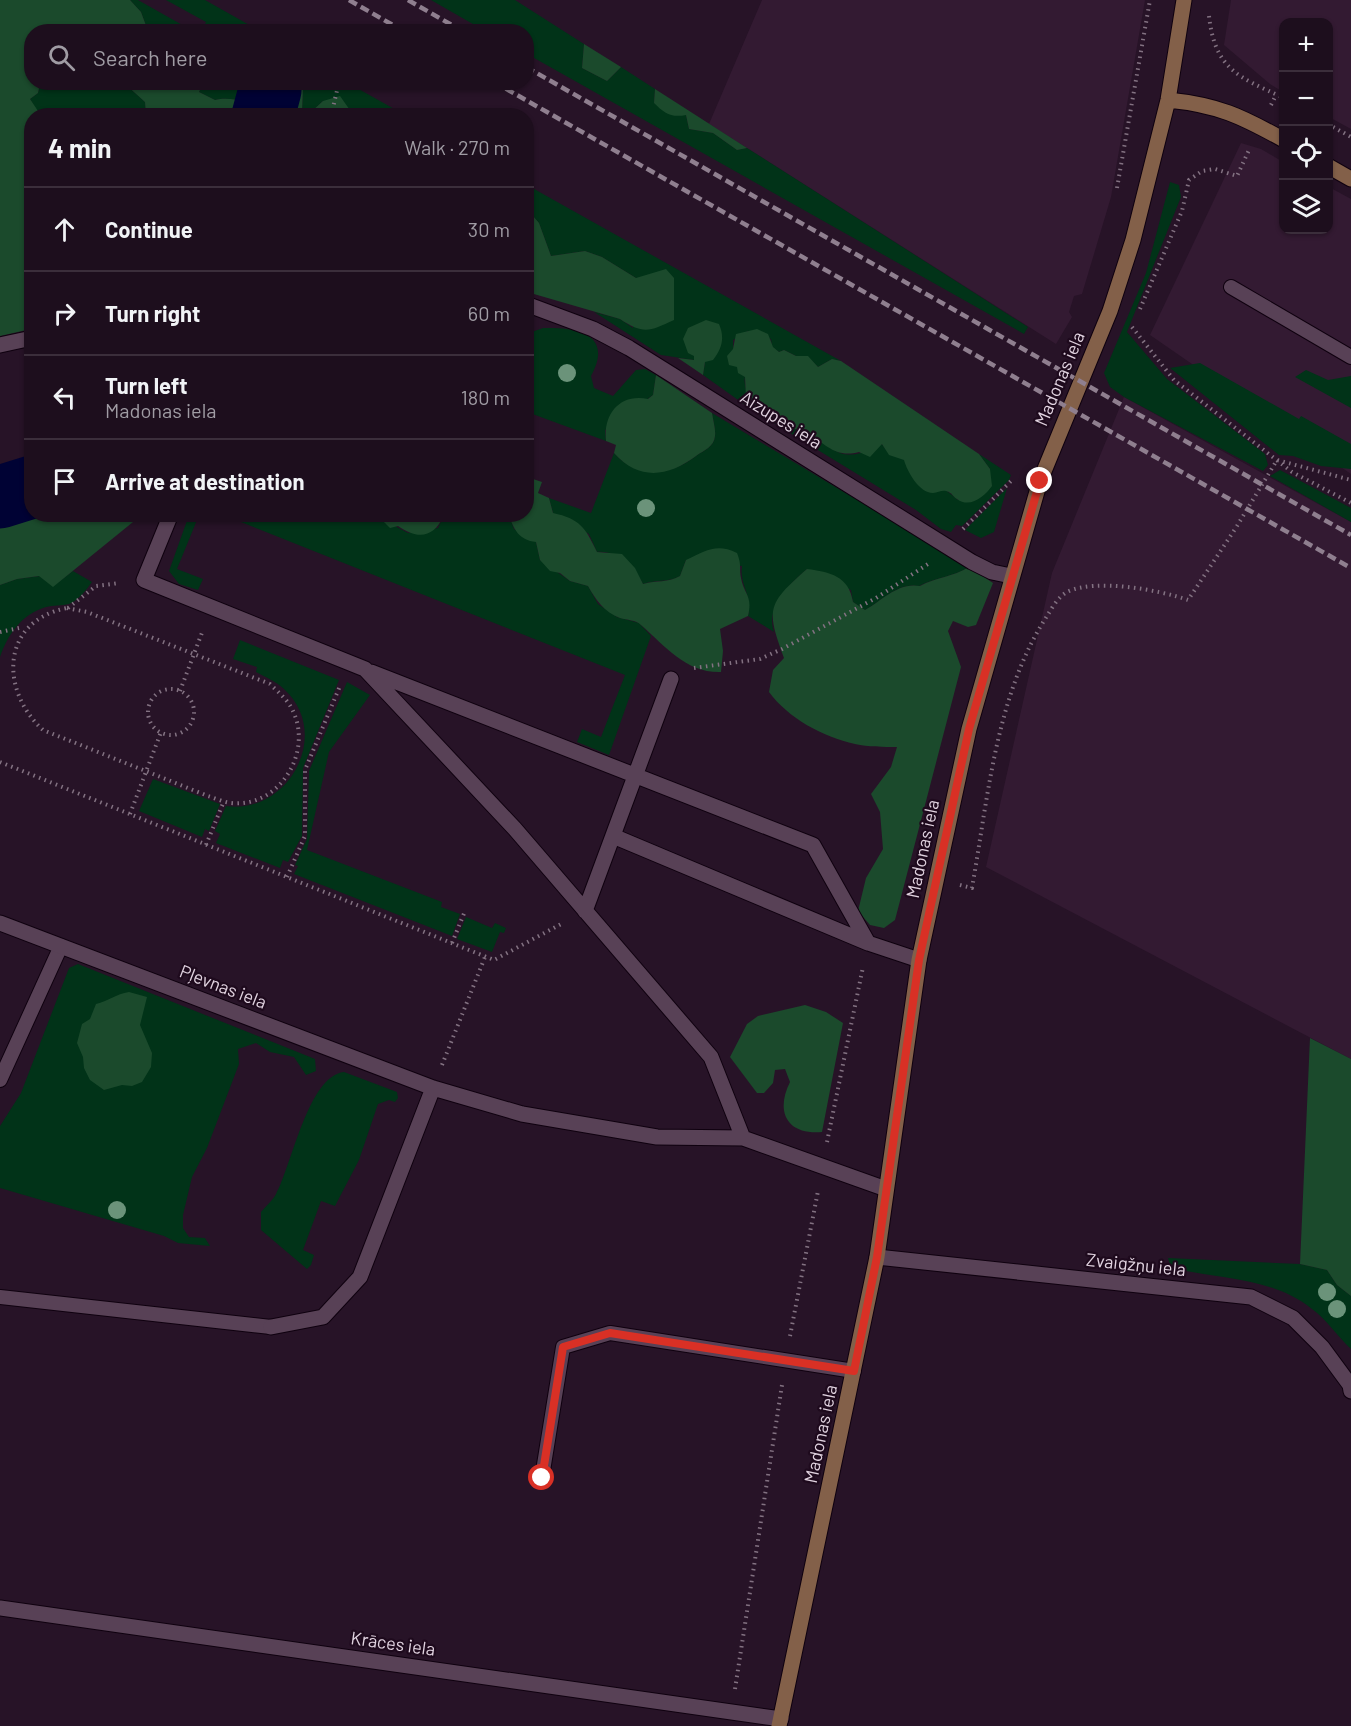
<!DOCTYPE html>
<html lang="en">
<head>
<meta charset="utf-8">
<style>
	:root { --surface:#1d0e1d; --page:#2a1c2a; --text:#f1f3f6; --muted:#a09ca4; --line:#3b2e3b }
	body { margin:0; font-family:Barlow,sans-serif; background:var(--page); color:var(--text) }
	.controls { position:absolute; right:18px; top:18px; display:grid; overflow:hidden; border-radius:12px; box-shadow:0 2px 4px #0004 }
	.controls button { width:54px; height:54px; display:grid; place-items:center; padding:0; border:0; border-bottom:2px solid var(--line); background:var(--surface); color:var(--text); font:30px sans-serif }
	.stop { position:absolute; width:18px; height:18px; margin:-14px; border:4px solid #d93025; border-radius:50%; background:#fff }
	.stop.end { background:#d93025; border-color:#fff; box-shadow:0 2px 6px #0008 }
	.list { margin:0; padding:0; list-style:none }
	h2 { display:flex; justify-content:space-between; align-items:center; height:78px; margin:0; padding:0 24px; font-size:26px }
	h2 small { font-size:20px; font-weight:400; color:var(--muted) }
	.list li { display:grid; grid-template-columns:39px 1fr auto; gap:18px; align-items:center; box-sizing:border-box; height:84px; padding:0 24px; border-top:2px solid var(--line) }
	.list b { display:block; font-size:22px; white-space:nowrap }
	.list p { margin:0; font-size:20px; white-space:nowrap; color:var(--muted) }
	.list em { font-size:20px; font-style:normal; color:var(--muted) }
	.icon { flex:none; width:33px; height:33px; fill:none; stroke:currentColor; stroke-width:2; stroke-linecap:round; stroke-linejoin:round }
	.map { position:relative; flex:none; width:1351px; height:1726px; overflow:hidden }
	.search { position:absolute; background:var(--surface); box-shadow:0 2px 4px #0004; left:24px; top:24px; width:510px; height:66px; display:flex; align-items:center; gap:15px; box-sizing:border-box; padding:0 21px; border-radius:24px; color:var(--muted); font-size:22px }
	.panel { position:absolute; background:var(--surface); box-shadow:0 2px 4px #0004; left:24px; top:108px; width:510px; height:414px; border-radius:24px }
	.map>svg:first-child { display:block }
	.built { fill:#331a32 }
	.green { fill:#013318 }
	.forest { fill:#1b4a2c }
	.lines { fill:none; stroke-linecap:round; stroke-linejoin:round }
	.river { stroke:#000234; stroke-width:63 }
	.lane-casing { stroke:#0f010f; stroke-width:16 }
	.street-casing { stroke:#0f010f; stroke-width:17 }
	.secondary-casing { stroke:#0f010f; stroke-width:17 }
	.path { stroke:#837282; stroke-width:4; stroke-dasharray:1.5 4.5; stroke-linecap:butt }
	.lane { stroke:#584156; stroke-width:14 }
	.street { stroke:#584156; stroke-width:15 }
	.secondary { stroke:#836049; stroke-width:15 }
	.rail { stroke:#8f7f8f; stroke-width:4.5; stroke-dasharray:9 4.5; stroke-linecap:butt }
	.tree { fill:#6b937a }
	.route { stroke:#d93025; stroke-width:8 }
	.labels { text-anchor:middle; stroke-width:4.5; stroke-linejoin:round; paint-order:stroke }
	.street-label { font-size:18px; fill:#e1d3e0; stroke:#1e0a1d }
</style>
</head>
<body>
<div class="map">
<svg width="1351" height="1726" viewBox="0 0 1351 1726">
	<rect width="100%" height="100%" fill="#271327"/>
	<path class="built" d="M762 0H1145L1111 197 1082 294 1074 296 1069 312 1072 317 1056 344 709 124Z
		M1231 0H1351V129L1329 117 1328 22H1284L1283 92 1270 84 1224 45Z
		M1241 143 1261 149 1283 162 1284 230H1328L1329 187 1351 199V474L1150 335Z
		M1124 397 1351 522V1059L986 867 1052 573Z"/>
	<path class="green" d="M130 0H138L193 31H148L141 12Z
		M166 0H205L260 31H202L206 22Z
		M431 0H515L584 44 582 68 607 81 621 67 655 89 654 103 686 115 689 129 713 133 737 150 747 148 1028 327 1024 334 527 54 526 32 485 31Z
		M40 83H63V85L124 83 145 102 146 115H39L30 99 38 93Z
		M203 83H276L264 84 255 100C240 103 230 96 215 100L199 92Z
		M299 83H348L405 115H351L352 113 323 101 311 112H302L303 88Z
		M1170 182 1179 185 1181 197 1127 332 1167 379 1265 454 1268 465 1263 471 1124 397 1110 387 1104 373 1146 273Z
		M527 185 841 361 832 359 818 367 808 357 796 356 784 350 779 352 772 347 771 339 748 331 733 340C733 355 736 366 745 377 743 387 750 396 748 407L703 375 705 362 694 356V360L661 355 594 312 620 319 633 328 636 278 602 257 585 251 551 256 539 223 527 209Z
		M543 328C577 327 614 334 591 376L594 388 613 396 636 370 645 369 656 375 653 395 605 430 606 441 527 412 526 334Z
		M1200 363 1299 419 1301 416 1351 444V469L1321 466 1293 456 1279 455 1170 368Z
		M1306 370 1328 380 1351 376V408L1295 377Z
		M712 413 969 567C953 577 936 577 919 586 898 582 883 600 865 610L853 602 851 590 807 569C790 584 765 607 774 632L748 616C753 595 739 586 742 566L686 560 680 576C667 583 657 579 643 584 635 567 617 550 597 552L589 534 553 513 549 498 591 513 614 453C637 479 670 476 696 456 704 450 714 447 715 436 716 430 713 420 712 413Z
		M783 420C793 433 798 427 808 433 839 453 843 464 882 444 891 457 892 453 904 459 911 463 954 496 958 500L990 469 979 454 1011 475 1009 480 962 526 956 525 951 532 941 529 916 510 772 422Z
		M1280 470 1351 508V522L1270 476Z
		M1007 488 994 532 981 538 965 530Z
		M232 514 360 515 367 518H380L408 533 438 528 444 515H509L514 529 536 542 540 560 570 581 588 586 598 604 617 617 639 623 651 636 609 755 577 742 582 729 601 737 625 675 231 518Z
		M189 515H199L177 569 203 579 198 590 179 584 169 571Z
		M73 571 92 582C87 589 78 601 69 604 62 606 53 605 46 607 22 614 8 634 0 657V585L17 579 40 576 53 586Z
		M240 640 339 680 303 768 302 836 288 862 283 860 280 868 216 843 220 834 215 831 226 806C288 815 333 734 284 689 276 681 265 677 256 672L257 667 233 659Z
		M347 682 370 695 329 752 307 850 442 902 441 907 460 914 452 936 294 874 298 866 295 865 307 839 309 771Z
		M153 779 220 804 209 831 205 829 202 837 139 811Z
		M466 917 492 928 495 923 506 928 504 933 500 932 492 952 457 939Z
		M78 964 315 1059 316 1071 306 1075 294 1057 270 1052 256 1043 238 1049 239 1064 207 1148 192 1177 183 1215V1228L189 1237 205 1238 210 1246 178 1243 164 1236 0 1188V1126L21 1093 69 968Z
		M344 1072 397 1092 398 1098 395 1102 389 1100 378 1104 359 1160 335 1206 321 1201 303 1250 314 1255 311 1265 307 1269 261 1230V1212C266 1206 273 1200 276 1194 292 1165 308 1076 344 1072Z
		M1168 1258 1300 1264 1327 1270 1337 1285 1351 1296V1349C1337 1336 1327 1320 1312 1309 1272 1277 1219 1279 1171 1268Z"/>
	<path class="forest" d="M0 0H130L141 12 148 31 32 32V82L40 83 38 93 30 99 40 114 32 116 31 329 0 336Z
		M584 44 621 67 607 81 582 68Z
		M276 82 299 83 303 88 302 112H311L323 101 340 96 352 113 351 116H168L167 112 146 115 145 102 124 83H203L199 92 215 100C230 96 241 103 255 100L264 84Z
		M655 89 747 148 737 150 713 133 689 129 686 115C671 118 664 113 654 103Z
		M527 209 539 223 551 256 585 251 602 257 636 278 666 269 674 278V320C650 331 644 335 620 319L527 292Z
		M706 320 719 324C725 338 722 348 713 360L705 362 703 375 678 358 694 360V356L688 353 683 339 688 328Z
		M757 329 768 334 773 347 779 352 784 350 796 356H808L818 367 832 359 841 361 979 454 990 469 992 486C985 496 970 509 957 499 952 496 953 493 946 491 941 490 938 493 933 493 919 493 907 471 904 460L889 455 882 444 870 457 859 452C836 458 826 445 808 433 799 427 793 433 783 420 768 422 760 417 748 407L750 400 746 399 745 377 738 373 737 367 729 365 727 356 733 349 736 334Z
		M656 375 712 413C713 420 716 430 715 436 714 447 704 450 696 456 668 477 639 481 614 453L616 445 606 441C603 414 620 393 648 399L653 395Z
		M31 462 32 514 139 515 133 522 53 587 39 576 17 579 0 585V480L24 472Z
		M527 477 542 482 538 493 549 498 553 513C580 519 585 527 597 552L622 554 635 568 643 584C657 580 667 583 680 576L686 560C706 551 716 543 737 553 742 566 739 567 741 578 744 595 753 595 748 616L720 629 723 651 721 672C686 673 666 647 641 625 636 620 627 620 620 618 604 612 596 600 588 586L570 581 560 573 550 571 540 560 536 542C519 540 514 530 509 515L526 514Z
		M360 515H444C434 538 418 540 398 526L390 528 380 518H367Z
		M969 567 993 583 976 625 968 627 953 621 948 631 961 667 895 920 884 928 870 925 858 911 866 878 883 849 880 812 871 794 891 767 897 747C884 747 868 747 855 744 823 737 788 718 769 692L773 670 784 658C766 609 767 604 807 569 830 572 849 576 853 602L865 610C883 600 898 582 920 586 936 577 953 577 969 567Z
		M129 992 147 997 140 1025 152 1053 151 1067 142 1082 132 1086 122 1085 104 1090 90 1080 84 1068 83 1057 77 1043 82 1024 90 1019 96 1004C108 1001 116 994 129 992Z
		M805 1005 826 1012 843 1023 822 1132C787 1135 775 1112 790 1082L785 1069 775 1070 773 1083 764 1093H757L730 1057 747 1024 758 1016Z
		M1310 1038 1351 1059V1296L1337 1285 1327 1270 1300 1264Z"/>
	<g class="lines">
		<path class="river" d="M263 116 270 90
			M0 497 32 487"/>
		<defs>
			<path id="lane" d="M1231 287 1351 357
				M0 1080 61 946
				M0 1297 271 1327
				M542 1477 563 1347 610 1333 854 1371"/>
			<path id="street" d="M526 304 593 329 629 348 972 562 992 572 1011 576
				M0 345 32 338
				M171 514 144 580 365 669 515 829 711 1057 743 1138
				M371 672 813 845 868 943 613 836
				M585 911 671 679
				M0 923 433 1088 522 1114 657 1137 743 1138 886 1189
				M868 943 919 960
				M877 1257 1251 1297 1293 1318 1322 1347 1350 1385 1351 1391
				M271 1327 323 1317 360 1277 433 1088
				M0 1608 781 1719"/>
			<path id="secondary" d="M1168 100C1218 105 1241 116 1284 140
				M1328 166 1351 179
				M779 1726 877 1257 919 960 969 729 1040 481 1110 311 1133 240 1168 100 1184 0"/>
		</defs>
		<use href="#lane" class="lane-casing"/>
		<use href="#street" class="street-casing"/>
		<use href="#secondary" class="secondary-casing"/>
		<path class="path" d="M1209 16C1215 70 1239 77 1284 98
			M1271 105 1276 95
			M331 116 339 82
			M1328 124 1351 137
			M1117 188 1150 0
			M1140 309 1182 211 1189 180 1202 171 1215 169 1237 176 1249 150
			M1132 327 1174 380 1292 472 1351 503
			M963 529 1013 479
			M67 608 87 612 270 684C278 692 287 699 292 709 314 751 280 808 231 803 223 802 215 798 208 796L43 730C0 691 0 621 67 608Z
			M68 608 96 586 119 583
			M0 632 19 628
			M694 668 760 659 782 649 876 598 928 564
			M148 712a23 23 0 1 1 46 0a23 23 0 1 1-46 0Z
			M180 691 203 630
			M0 762 494 960 563 923
			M130 814 161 732
			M206 845 224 801
			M287 877 305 836V770L340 686
			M960 885 972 888C988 798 996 694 1047 616 1052 608 1058 597 1067 592 1095 578 1160 590 1188 600L1237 526 1277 460 1351 480
			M452 943 465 911
			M442 1065 485 957
			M827 1142 863 967
			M790 1336 818 1191
			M735 1689 782 1385"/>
		<use href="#lane" class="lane"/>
		<use href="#street" class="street"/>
		<use href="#secondary" class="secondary"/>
		<path class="rail" d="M349 0 405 32
			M408 0 464 32
			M526 67 1351 535
			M494 82 1351 568"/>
	</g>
	<g class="tree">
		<circle cx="567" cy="373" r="9"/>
		<circle cx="646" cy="508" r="9"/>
		<circle cx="117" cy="1210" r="9"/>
		<circle cx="1327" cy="1292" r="9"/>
		<circle cx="1337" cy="1309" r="9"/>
	</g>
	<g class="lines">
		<path class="route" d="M542 1478 563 1347 610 1333 854 1371 877 1257 919 960 969 729 1040 481"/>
	</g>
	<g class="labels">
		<g class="street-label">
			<text transform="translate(1060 379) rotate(-67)" y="6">Madonas iela</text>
			<text transform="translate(781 420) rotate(32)" y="6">Aizupes iela</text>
			<text transform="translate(923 849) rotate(-78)" y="6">Madonas iela</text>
			<text transform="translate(223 987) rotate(21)" y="6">Pļevnas iela</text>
			<text transform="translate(1136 1265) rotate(6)" y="6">Zvaigžņu iela</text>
			<text transform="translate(821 1434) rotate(-78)" y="6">Madonas iela</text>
			<text transform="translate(393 1644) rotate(8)" y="6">Krāces iela</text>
		</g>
	</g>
</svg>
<div class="controls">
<button>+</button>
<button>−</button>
<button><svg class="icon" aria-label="locate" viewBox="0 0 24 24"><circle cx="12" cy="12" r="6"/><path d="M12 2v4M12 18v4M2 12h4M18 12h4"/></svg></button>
<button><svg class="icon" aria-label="layers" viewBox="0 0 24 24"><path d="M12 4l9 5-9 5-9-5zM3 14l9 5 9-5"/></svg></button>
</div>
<div class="stop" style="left:542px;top:1478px"></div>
<div class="stop end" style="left:1040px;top:481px"></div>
<div class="search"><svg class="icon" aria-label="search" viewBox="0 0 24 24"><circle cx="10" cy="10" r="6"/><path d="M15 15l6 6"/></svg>Search here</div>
<section class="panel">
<h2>4 min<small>Walk · 270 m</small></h2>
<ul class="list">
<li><svg class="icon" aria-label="ahead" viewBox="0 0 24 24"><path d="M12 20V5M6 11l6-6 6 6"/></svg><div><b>Continue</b></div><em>30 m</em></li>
<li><svg class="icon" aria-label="right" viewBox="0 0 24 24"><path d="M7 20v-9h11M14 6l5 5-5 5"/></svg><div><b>Turn right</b></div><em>60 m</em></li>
<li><svg class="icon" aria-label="left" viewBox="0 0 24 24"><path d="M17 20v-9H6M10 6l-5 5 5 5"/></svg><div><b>Turn left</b><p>Madonas iela</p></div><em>180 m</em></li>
<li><svg class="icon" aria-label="arrive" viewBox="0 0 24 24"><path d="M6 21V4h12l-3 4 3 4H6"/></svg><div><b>Arrive at destination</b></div></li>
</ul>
</section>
</div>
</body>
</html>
